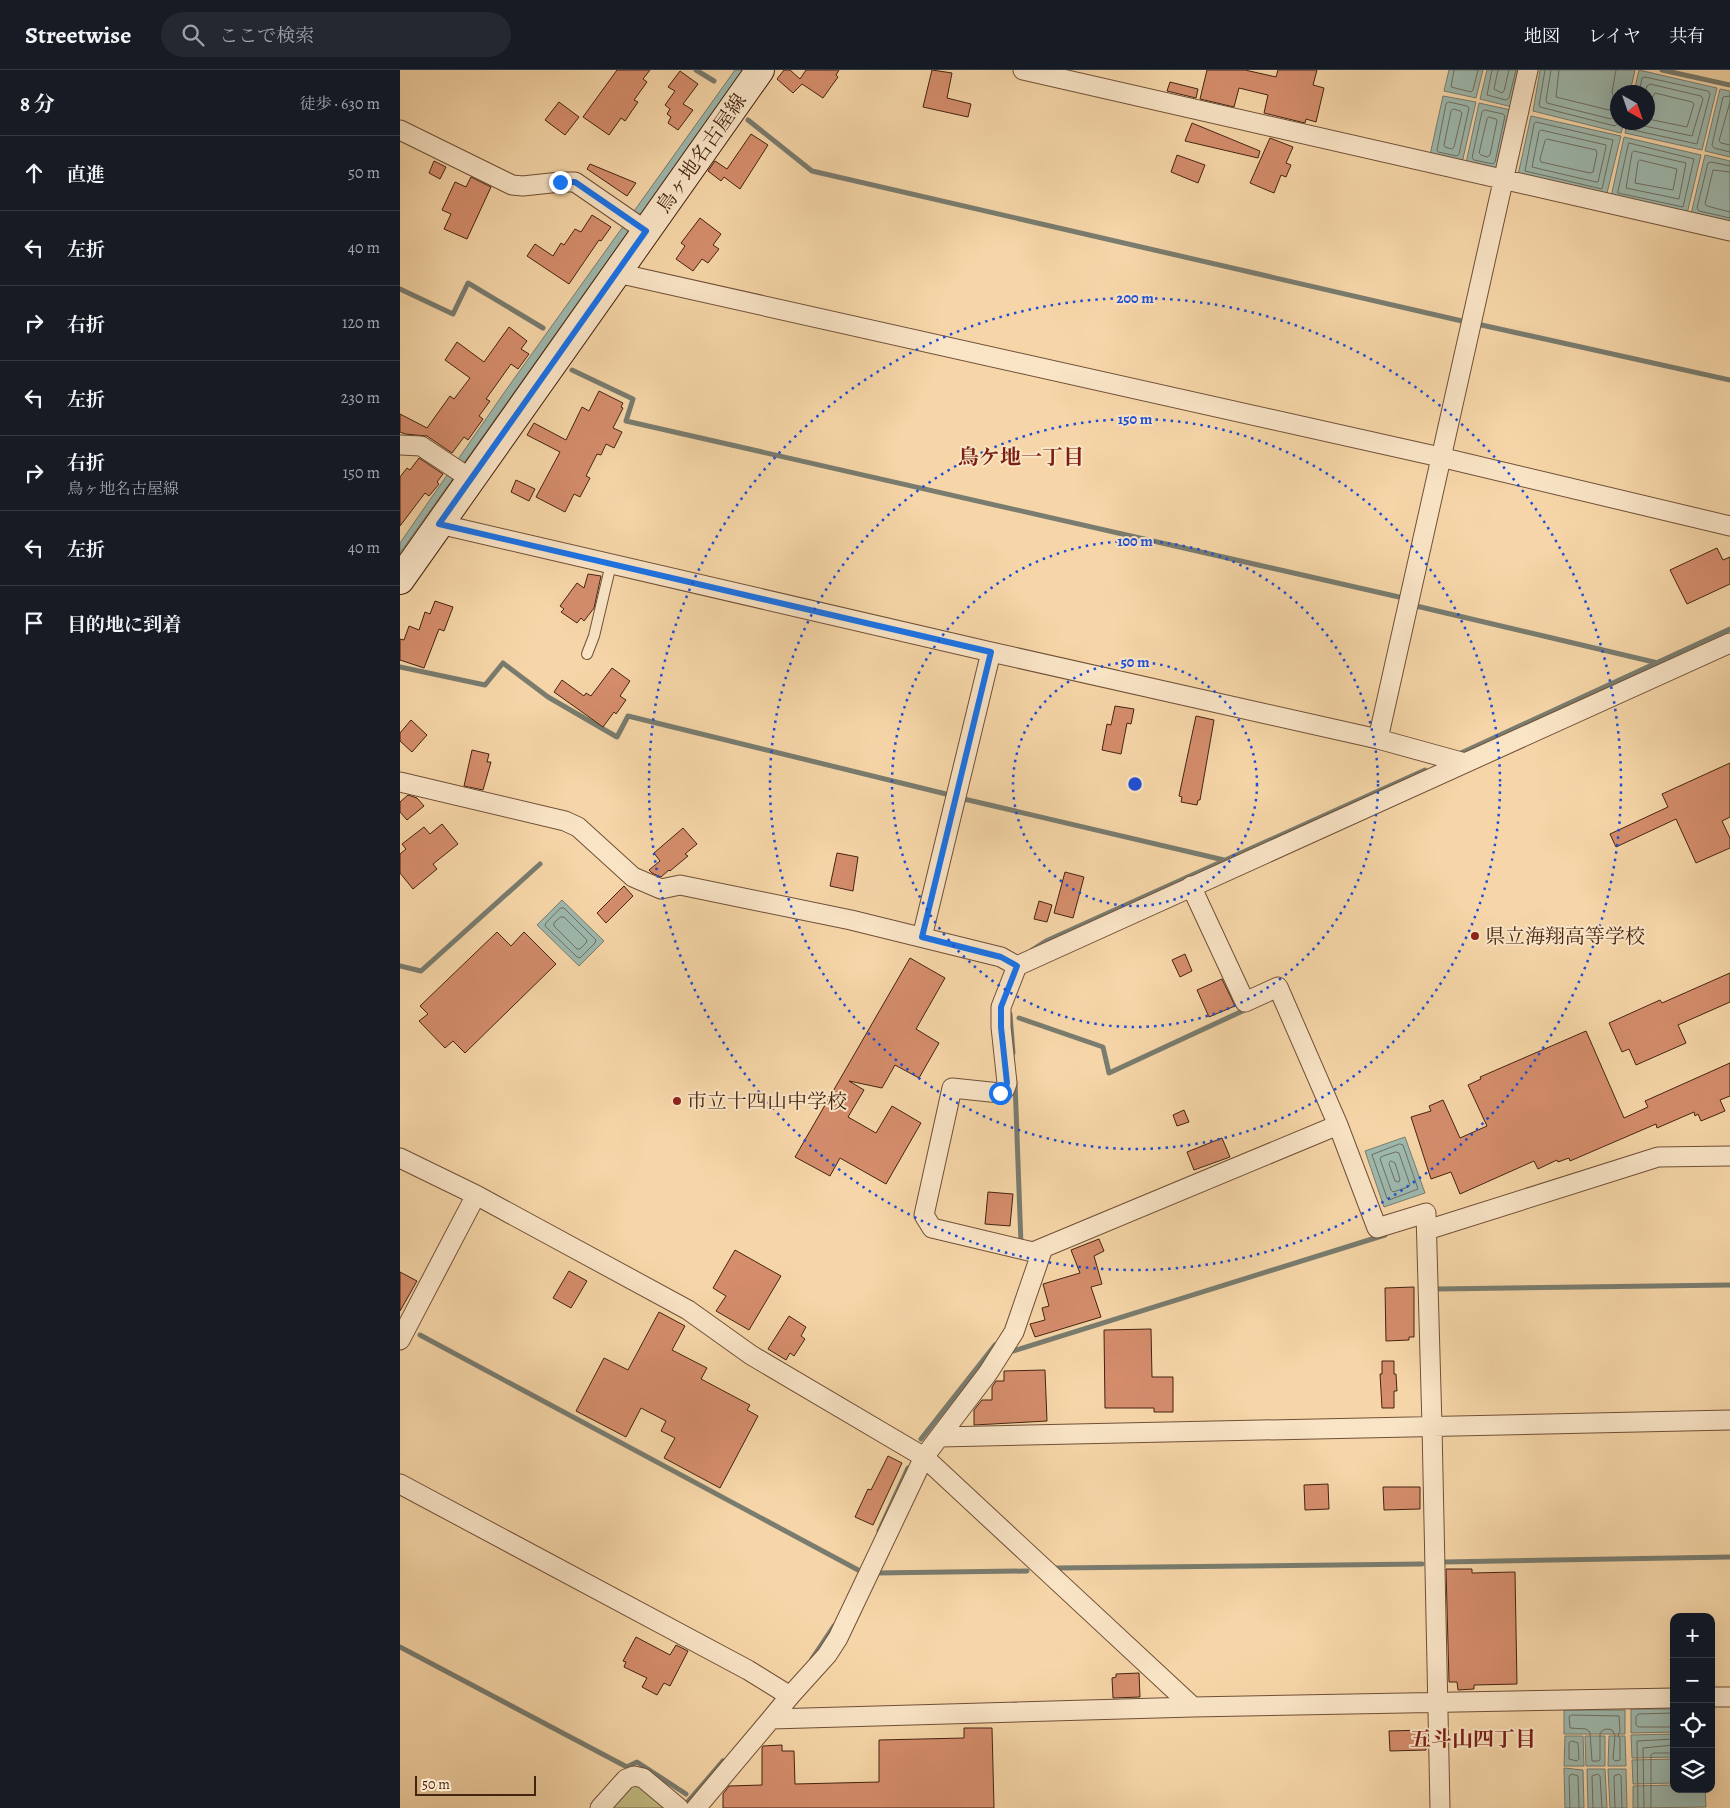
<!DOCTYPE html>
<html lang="ja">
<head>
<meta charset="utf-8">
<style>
	:root { --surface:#171b24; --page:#242831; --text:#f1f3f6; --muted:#9ea1a6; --line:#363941 }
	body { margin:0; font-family:Alegreya,"Noto Serif JP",serif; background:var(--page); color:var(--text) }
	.controls { position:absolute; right:15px; bottom:15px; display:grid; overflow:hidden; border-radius:10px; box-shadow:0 5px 20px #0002 }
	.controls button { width:45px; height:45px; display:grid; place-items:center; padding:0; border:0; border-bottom:1px solid var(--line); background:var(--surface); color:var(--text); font:25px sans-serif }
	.compass { position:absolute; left:1210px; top:15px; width:45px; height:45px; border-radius:50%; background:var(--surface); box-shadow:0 5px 20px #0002; rotate:140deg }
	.scale { position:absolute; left:15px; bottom:12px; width:121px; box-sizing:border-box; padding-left:5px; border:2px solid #442311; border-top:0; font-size:14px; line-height:18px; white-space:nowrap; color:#442311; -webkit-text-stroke:4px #f9e4c6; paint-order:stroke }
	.stop { position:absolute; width:15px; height:15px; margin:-11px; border:4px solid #1a73e8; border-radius:50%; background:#fff }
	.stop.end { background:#1a73e8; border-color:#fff; box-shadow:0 1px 5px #0008 }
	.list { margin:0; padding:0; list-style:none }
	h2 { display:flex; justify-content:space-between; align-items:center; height:65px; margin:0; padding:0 20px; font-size:21px }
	h2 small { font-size:16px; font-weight:400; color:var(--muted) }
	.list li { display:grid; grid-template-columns:32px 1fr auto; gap:15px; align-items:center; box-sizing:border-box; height:75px; padding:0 20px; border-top:1px solid var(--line) }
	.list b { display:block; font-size:19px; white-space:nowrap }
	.list p { margin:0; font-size:16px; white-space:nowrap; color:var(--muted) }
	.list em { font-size:16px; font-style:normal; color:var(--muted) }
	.icon { flex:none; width:28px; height:28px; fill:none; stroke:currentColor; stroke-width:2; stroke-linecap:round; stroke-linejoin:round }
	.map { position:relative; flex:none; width:1330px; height:1738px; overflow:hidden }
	header { display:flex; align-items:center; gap:30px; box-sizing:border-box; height:70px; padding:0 25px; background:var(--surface); border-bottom:1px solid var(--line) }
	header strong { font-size:24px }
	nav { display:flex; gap:28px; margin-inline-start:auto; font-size:18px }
	.search { width:350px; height:45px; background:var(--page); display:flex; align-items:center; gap:12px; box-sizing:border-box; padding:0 18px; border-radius:28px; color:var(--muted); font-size:19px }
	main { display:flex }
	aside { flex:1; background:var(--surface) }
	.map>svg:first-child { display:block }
	.green { fill:#c2bc83; stroke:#83704a }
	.water { fill:#9db8ad; stroke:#797c6f }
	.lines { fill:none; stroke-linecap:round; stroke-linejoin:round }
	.shore { stroke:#706e5f; stroke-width:1 }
	.stream { stroke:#797c6f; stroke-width:5 }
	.building { fill:#d58d6c; stroke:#442311 }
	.service-casing { stroke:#705037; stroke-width:12 }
	.minor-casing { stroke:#705037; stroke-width:21 }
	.secondary-casing { stroke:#442311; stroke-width:30 }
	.service { stroke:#f9e4c6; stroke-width:10 }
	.minor { stroke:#f9e4c6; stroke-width:19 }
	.secondary { stroke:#f9e4c6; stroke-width:28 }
	.route { stroke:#1a73e8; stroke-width:6 }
	.ring { fill:none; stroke:#1d4ed8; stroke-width:2.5; stroke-dasharray:2.5 5 }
	.poi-dot { fill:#8f2418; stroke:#f9e4c6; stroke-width:2 }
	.labels { text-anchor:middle; stroke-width:4; stroke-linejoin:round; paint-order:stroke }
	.street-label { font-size:20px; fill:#442311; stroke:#f9e4c6 }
	.poi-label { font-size:20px; fill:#442311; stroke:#f9e4c6; text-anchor:start }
	.neighbourhood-label { font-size:21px; font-weight:bold; fill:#7a1f14; stroke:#f9e4c6 }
	.centre { fill:#1d4ed8; stroke:#f9e4c6; stroke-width:2.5 }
	.ring-label { font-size:15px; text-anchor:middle; font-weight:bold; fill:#1d4ed8; stroke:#f9e4c6; stroke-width:4; stroke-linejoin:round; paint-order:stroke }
</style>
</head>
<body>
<header>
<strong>Streetwise</strong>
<div class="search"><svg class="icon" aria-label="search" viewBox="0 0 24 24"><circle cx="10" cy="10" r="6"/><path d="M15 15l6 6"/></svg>ここで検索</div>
<nav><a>地図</a><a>レイヤ</a><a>共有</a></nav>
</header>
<main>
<aside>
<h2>8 分<small>徒歩 · 630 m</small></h2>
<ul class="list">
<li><svg class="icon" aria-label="ahead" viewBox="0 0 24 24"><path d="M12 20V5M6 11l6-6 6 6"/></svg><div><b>直進</b></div><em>50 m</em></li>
<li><svg class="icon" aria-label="left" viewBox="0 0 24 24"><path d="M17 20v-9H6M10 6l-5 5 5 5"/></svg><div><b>左折</b></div><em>40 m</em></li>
<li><svg class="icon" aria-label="right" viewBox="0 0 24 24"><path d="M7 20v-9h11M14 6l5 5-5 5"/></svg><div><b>右折</b></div><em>120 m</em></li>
<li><svg class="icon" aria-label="left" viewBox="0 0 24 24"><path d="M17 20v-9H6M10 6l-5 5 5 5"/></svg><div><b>左折</b></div><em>230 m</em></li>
<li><svg class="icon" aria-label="right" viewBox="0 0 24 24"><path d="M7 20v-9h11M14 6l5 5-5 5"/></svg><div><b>右折</b><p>鳥ヶ地名古屋線</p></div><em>150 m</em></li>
<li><svg class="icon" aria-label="left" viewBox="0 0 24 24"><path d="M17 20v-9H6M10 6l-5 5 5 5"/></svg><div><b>左折</b></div><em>40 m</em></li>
<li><svg class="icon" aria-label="arrive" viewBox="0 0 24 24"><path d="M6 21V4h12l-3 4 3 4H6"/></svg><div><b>目的地に到着</b></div></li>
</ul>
</aside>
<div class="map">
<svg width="1330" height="1738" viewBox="0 0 1330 1738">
	<rect width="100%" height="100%" fill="#f6d6a8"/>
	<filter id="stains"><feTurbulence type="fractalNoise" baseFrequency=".004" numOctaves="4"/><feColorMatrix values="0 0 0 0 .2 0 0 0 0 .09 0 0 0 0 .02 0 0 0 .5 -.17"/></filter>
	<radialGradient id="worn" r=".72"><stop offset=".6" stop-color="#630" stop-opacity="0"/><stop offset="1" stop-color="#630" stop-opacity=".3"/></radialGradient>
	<path class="green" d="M229 1711 286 1738H207Z"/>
	<path class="water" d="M335 0H343L0 483V473L106 320Z
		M1049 0H1083L1076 28 1044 21Z
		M1087 0H1121L1112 37 1080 29Z
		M1140 0H1235L1230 22H1218V52L1224 53 1221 63 1133 41Z
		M1239 0 1317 18 1302 80 1225 63 1227 53 1248 52V22H1234Z
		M1320 19 1330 21V87L1305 81Z
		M1043 26 1076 32 1062 93 1030 85Z
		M1079 33 1111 40 1098 100 1066 93Z
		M1131 46 1221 66 1206 127 1118 105Z
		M1224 67 1301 85 1287 144 1211 127Z
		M1305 85 1330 91V153L1291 144Z
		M162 830 204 871 179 896 137 855Z
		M1005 1067 1025 1123 984 1137 965 1081Z
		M1231 1639H1274V1662L1231 1663Z
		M1164 1640H1225V1664H1164Z
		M1274 1664V1687L1232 1688 1231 1665Z
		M1165 1666H1183L1184 1696H1164Z
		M1185 1666H1205V1696H1186Z
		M1209 1666H1225L1226 1696H1208Z
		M1274 1689V1713L1233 1714 1232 1690Z
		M1164 1698 1183 1700 1184 1738H1165Z
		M1187 1699H1205L1207 1738H1188Z
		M1208 1699H1226L1227 1738H1210Z
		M1274 1715V1719H1305L1306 1737 1233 1738V1716Z"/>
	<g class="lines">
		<path class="shore" d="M1054 0 1051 17 1071 22 1073 20 1078 0
			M1092 0 1087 25 1106 30 1109 28 1116 0
			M1098 0 1094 19 1102 23 1104 21 1109 0
			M1145 0 1139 35 1140 37 1215 56 1219 52
			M1151 0 1146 30 1147 33 1211 49 1218 43
			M1159 0 1156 27 1209 40 1216 35 1212 22 1216 0
			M1330 26 1323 27 1312 75 1314 78 1330 82
			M1049 32 1067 36 1069 38 1059 84 1057 86 1038 82 1037 80 1046 34Z
			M1330 32 1319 71 1321 73 1330 75
			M1248 35 1255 23 1292 32 1294 34 1287 57 1248 49
			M1054 39 1060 41 1062 43 1054 77 1052 79 1045 77 1044 75 1051 41Z
			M1085 40 1103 44 1105 46 1095 92 1093 94 1074 90 1072 88 1082 42Z
			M1089 47 1096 49 1097 51 1090 85 1087 87 1081 85 1079 83 1087 49Z
			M1136 52 1213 70 1202 119 1125 101 1134 54Z
			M1232 52 1231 58 1233 60 1297 74 1310 24 1308 21 1245 7 1242 8 1239 22
			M1238 52 1240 55 1292 66 1303 29 1301 26 1250 14 1247 16 1245 22
			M1141 60 1206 75V77L1198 112H1196L1132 97 1139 62Z
			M1147 69 1196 80 1197 83 1193 102 1190 103 1141 92 1140 89 1145 71Z
			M1229 73 1294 89 1283 137 1218 123Z
			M1234 81 1286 93 1279 129 1226 118 1232 83Z
			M1240 90 1277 99 1273 120 1235 113 1238 92Z
			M1330 96 1311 92 1308 93 1297 138 1299 141 1330 148
			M1330 102 1313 100 1305 134 1307 136 1330 142
			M161 838H164L196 870 195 873 180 888 177 887 145 856 146 853Z
			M161 847H164L187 870 186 873 180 879H177L154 856V853Z
			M1000 1074 1003 1075 1018 1119 989 1130 987 1128 972 1085Z
			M996 1082 999 1083 1010 1115 1008 1117 993 1122 991 1120 980 1089 981 1087Z
			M991 1091 995 1093 1000 1109 999 1112 995 1111 989 1094Z
			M1274 1643 1238 1644 1236 1647V1655L1238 1657H1274
			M1172 1645 1219 1646 1220 1661 1218 1665 1220 1669V1690L1215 1691 1213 1689 1215 1665 1212 1660C1207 1658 1202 1659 1200 1664V1690L1198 1691H1192L1190 1662 1186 1659 1170 1658 1169 1647Z
			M1172 1671 1178 1673 1179 1689 1177 1691 1169 1689V1673Z
			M1170 1738 1169 1706 1172 1704 1178 1706 1179 1738
			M1193 1738 1192 1706 1198 1704 1200 1706 1202 1738
			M1215 1738 1214 1706 1219 1704 1221 1706 1222 1738
			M1238 1738 1237 1671 1274 1669
			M1244 1738 1243 1678 1274 1675
			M1251 1738V1685L1253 1683H1274"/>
		<path class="stream" d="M296 0 314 11
			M1262 0 1330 15
			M348 50 412 101 1062 251
			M0 219 53 244 68 213 143 258
			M1077 254 1330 310
			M172 300 233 329 226 351 999 527
			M1012 535 1258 593
			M0 597 85 615 103 593 148 627 217 667 228 646 546 724
			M1061 683 1330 559
			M564 729 824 790
			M632 880 646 871 1025 700
			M0 896 21 901 140 794
			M610 944 613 983
			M619 948 703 977 709 1003 849 938
			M615 1012 621 1174
			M1038 1219 1330 1215
			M20 1265 460 1501
			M613 1281 985 1165
			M521 1369 595 1275
			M479 1461 508 1398
			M1044 1492 1330 1487
			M656 1498 1022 1494
			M476 1503 627 1501
			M0 1577 227 1697 237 1692 286 1724
			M412 1589 434 1556
			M286 1734 323 1691"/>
	</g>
	<path class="building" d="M217 0H250L243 9 247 12 234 30 238 32 225 51 221 48 209 65 183 47Z
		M384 0H390L400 9 406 0H439L436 5 438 7 423 28 402 14 393 23 377 9Z
		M532 0 552 3 547 28 571 34 568 47 523 37Z
		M807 0H845L876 7 878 0H917L913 15 924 18 916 52 906 49 905 53 864 43 868 25 839 18 834 37 800 29Z
		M280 1 298 14 283 34 293 40 278 60 268 53 271 47 267 44 270 39 265 35 275 21 268 17Z
		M770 12 798 19 796 28 767 21Z
		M159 32 179 47 165 65 145 50Z
		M792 53 860 81 858 88 785 71Z
		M351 64 368 75 340 119 324 107 321 111 308 101 315 91 327 99Z
		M870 68 893 77 886 93 891 95 886 107 881 105 874 123 850 113Z
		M777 85 805 95 798 113 771 102Z
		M34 91 46 97 40 109 29 103Z
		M190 94 236 113 227 126 187 99Z
		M71 107 91 117 67 169 44 159 51 144 42 140 55 112 66 117Z
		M192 145 211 157 201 171 199 170 169 214 127 186 135 174 153 186 161 173 164 175 175 159 181 162Z
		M300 148 321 164 313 175 319 179 308 193 302 189 293 201 276 189 285 176 281 173Z
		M109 257 127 271 121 279 129 284 118 299 111 294 86 329 90 331 79 346 83 349 68 370 64 367 52 383 27 366 5 364 0 362V344L27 358 50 326 54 329 70 308 45 290 57 272 84 292Z
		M199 321 223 333 221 337 223 338 213 358 222 362 214 378 206 374 201 385 197 384 186 406 190 408 180 427 174 424 165 442 136 427 160 382 127 365 134 353 166 370 182 337 189 341Z
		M19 388 43 404 37 412 39 414 29 426 25 423 0 456V407L7 398 10 400Z
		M116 410 135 419 129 431 111 422Z
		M1317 478 1323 490 1330 487V514L1287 534 1270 500Z
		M188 504 201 506 194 538 184 551 181 548 177 553 161 542 164 539 160 536 177 513 184 518Z
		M35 531 53 537 44 561 39 559 24 598 0 590V569L4 570 9 556 19 560 25 542 30 544Z
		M212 598 230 611 220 626 226 630 216 644 214 642 203 657 154 622 162 610 184 626 186 623 191 626Z
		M715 636 734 639 731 654 727 653 721 684 702 680 707 654 711 655Z
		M796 646 814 650 800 730H798L797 735 781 732 782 727 779 726Z
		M11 650 27 665 12 682 0 671V663Z
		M72 680 89 684 87 692H91L83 720 64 716Z
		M1330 693V747L1322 751 1330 768V778L1296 793 1276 749 1216 777 1210 764 1268 737 1262 724Z
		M8 725 17 728 24 736 7 750 0 742V732Z
		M42 754 58 774 33 794 37 799 13 819 0 803V784L6 779 2 774 24 757 30 764Z
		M283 758 297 774 285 784 288 786 270 801 269 800 261 807 252 803 249 800 260 791 254 783Z
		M437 783 458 787 453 821 430 816Z
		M665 802 684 807 673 848 654 843Z
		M224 816 233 826 206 853 197 843Z
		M639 831 652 835 647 852 634 849Z
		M97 862 111 876 124 862 156 894 65 983 53 971 45 978 19 951 28 944 20 936Z
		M785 884 792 901 780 907 772 890Z
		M510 888 545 908 516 959 539 973 519 1008 495 995 482 1018 449 1011 464 1020 448 1047 476 1063 492 1036 521 1053 486 1114 440 1088 430 1106 395 1087Z
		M1330 903V932L1278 955 1286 973 1236 995 1229 979 1222 982 1209 953 1260 930 1262 933Z
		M822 909 835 936 809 947 797 920Z
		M1186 961 1224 1048 1248 1037 1245 1031 1330 993V1026L1320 1030 1325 1041 1301 1051 1298 1044 1295 1046 1294 1042 1257 1058 1256 1054 1170 1091 1169 1088 1158 1092 1157 1090 1138 1099 1134 1091 1060 1124 1051 1102 1031 1109 1011 1047 1031 1041 1029 1036 1043 1030 1060 1068 1087 1056 1068 1015 1081 1009 1080 1007Z
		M784 1040 789 1052 777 1056 773 1045Z
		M822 1068 830 1087 794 1100 787 1082Z
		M588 1122 613 1124 610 1156 585 1154Z
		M699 1169 704 1181 694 1186 702 1214 691 1217 701 1247 635 1267 630 1254 645 1250 642 1238 649 1236 643 1214 680 1203 671 1180Z
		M335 1180 381 1206 349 1260 316 1241 326 1226 313 1218Z
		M169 1201 187 1211 171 1238 153 1228Z
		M0 1202 17 1211 0 1241Z
		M1014 1217V1267H1009V1270L986 1271 985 1218Z
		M259 1242 285 1256 272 1280 307 1298 301 1309 350 1335 347 1340 358 1346 320 1418 264 1388 275 1368 261 1361 266 1351 241 1338 226 1367 176 1341 204 1288 228 1300Z
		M389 1246 406 1257 401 1266 405 1269 394 1286 390 1283 386 1290 368 1279Z
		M751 1259 752 1307H773V1342H754V1338H705L704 1260Z
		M982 1291H994V1304H996L997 1321H994V1338H982L980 1304H982Z
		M645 1300 647 1351 574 1355V1340L582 1330H592V1317L596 1311H604V1301Z
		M488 1386 502 1393 473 1455 455 1447 468 1419 471 1420Z
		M928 1414 929 1439 905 1440 904 1415Z
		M983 1417H1020V1439L984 1440Z
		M1046 1499H1072V1503L1115 1502 1117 1614 1074 1615V1619L1058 1620 1057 1612H1049Z
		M236 1567 270 1585 276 1575 288 1581 270 1616 264 1613 257 1625 242 1617 247 1608 224 1597 226 1592 223 1591Z
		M739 1603 740 1627 713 1628 712 1608 716 1607V1604Z
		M564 1658H592L594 1738H323V1724L329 1716 362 1715V1678L363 1676 382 1675V1681H394L395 1714 479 1712V1670L564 1668Z
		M1025 1660 1026 1680 990 1681 989 1661Z"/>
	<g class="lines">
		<defs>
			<path id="service" d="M187 584 194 566 211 494"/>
			<path id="minor" d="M623 0 1330 161
				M0 60 112 115 123 116 160 112H175L246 161
				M217 203 1040 387 1330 456
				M0 375 21 376 71 409
				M39 454 591 582 978 669 1065 693
				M978 669 1128 0
				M0 712 165 751 178 757 233 807 261 819 280 815 451 850 601 887 617 896 1330 573
				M791 816 845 932 878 917 938 1055 977 1158 1026 1143 1032 1356 1040 1738
				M522 867 591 582
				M617 896 601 937V957L607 1013 605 1019 600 1023 552 1018 524 1145 532 1158 633 1182 938 1055
				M0 1088 76 1125 288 1240 351 1285 524 1387 793 1637
				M1027 1160 1258 1087 1330 1086
				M0 1270 76 1125
				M540 1367 1330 1350
				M0 1414 348 1600 390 1626 371 1649 793 1637 1274 1628
				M390 1626 427 1585 438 1568 524 1387 588 1303 614 1262 643 1178
				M1311 1627H1330
				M200 1738 226 1709 234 1706 243 1708 279 1738
				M296 1738 371 1649"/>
			<path id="secondary" d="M0 510 360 0"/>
		</defs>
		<use href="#service" class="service-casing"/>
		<use href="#minor" class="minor-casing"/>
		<use href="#secondary" class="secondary-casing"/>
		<use href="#service" class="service"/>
		<use href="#minor" class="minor"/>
		<use href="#secondary" class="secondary"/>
	</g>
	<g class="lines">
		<path class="route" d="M160 112H175L246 161 39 454 591 582 522 867 601 887 617 896 601 937V957L607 1013 605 1019 600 1023"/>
	</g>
	<g class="ring">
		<circle cx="735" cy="714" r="122"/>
		<circle cx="735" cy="714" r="243"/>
		<circle cx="735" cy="714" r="365"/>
		<circle cx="735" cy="714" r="486"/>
	</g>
	<g class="poi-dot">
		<circle cx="1075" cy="866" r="5"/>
		<circle cx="277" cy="1031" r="5"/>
	</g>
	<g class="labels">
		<g class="street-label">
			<text transform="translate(301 83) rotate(-55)" y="7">鳥ヶ地名古屋線</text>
		</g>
		<g class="poi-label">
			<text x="1085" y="873">県立海翔高等学校</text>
			<text x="287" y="1038">市立十四山中学校</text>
		</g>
		<g class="neighbourhood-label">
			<text x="621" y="394">鳥ケ地一丁目</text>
			<text x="1073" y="1676">五斗山四丁目</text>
		</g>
	</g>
	<circle cx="735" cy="714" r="8" class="centre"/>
	<g class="ring-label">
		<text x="735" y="233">200 m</text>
		<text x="735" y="354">150 m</text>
		<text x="735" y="476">100 m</text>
		<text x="735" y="597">50 m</text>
	</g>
	<rect width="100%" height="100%" filter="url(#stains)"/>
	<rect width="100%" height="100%" fill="url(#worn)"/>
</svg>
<div class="controls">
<button>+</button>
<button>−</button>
<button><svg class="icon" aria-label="locate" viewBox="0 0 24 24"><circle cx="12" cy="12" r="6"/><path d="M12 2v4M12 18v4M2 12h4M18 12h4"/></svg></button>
<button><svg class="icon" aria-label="layers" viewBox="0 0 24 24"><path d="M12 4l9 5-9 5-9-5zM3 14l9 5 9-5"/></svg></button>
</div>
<svg class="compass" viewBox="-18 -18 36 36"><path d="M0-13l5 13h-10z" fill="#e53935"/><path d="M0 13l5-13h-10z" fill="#9ea1a6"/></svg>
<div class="scale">50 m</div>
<div class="stop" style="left:600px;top:1023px"></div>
<div class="stop end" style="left:160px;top:112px"></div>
</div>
</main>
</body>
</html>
